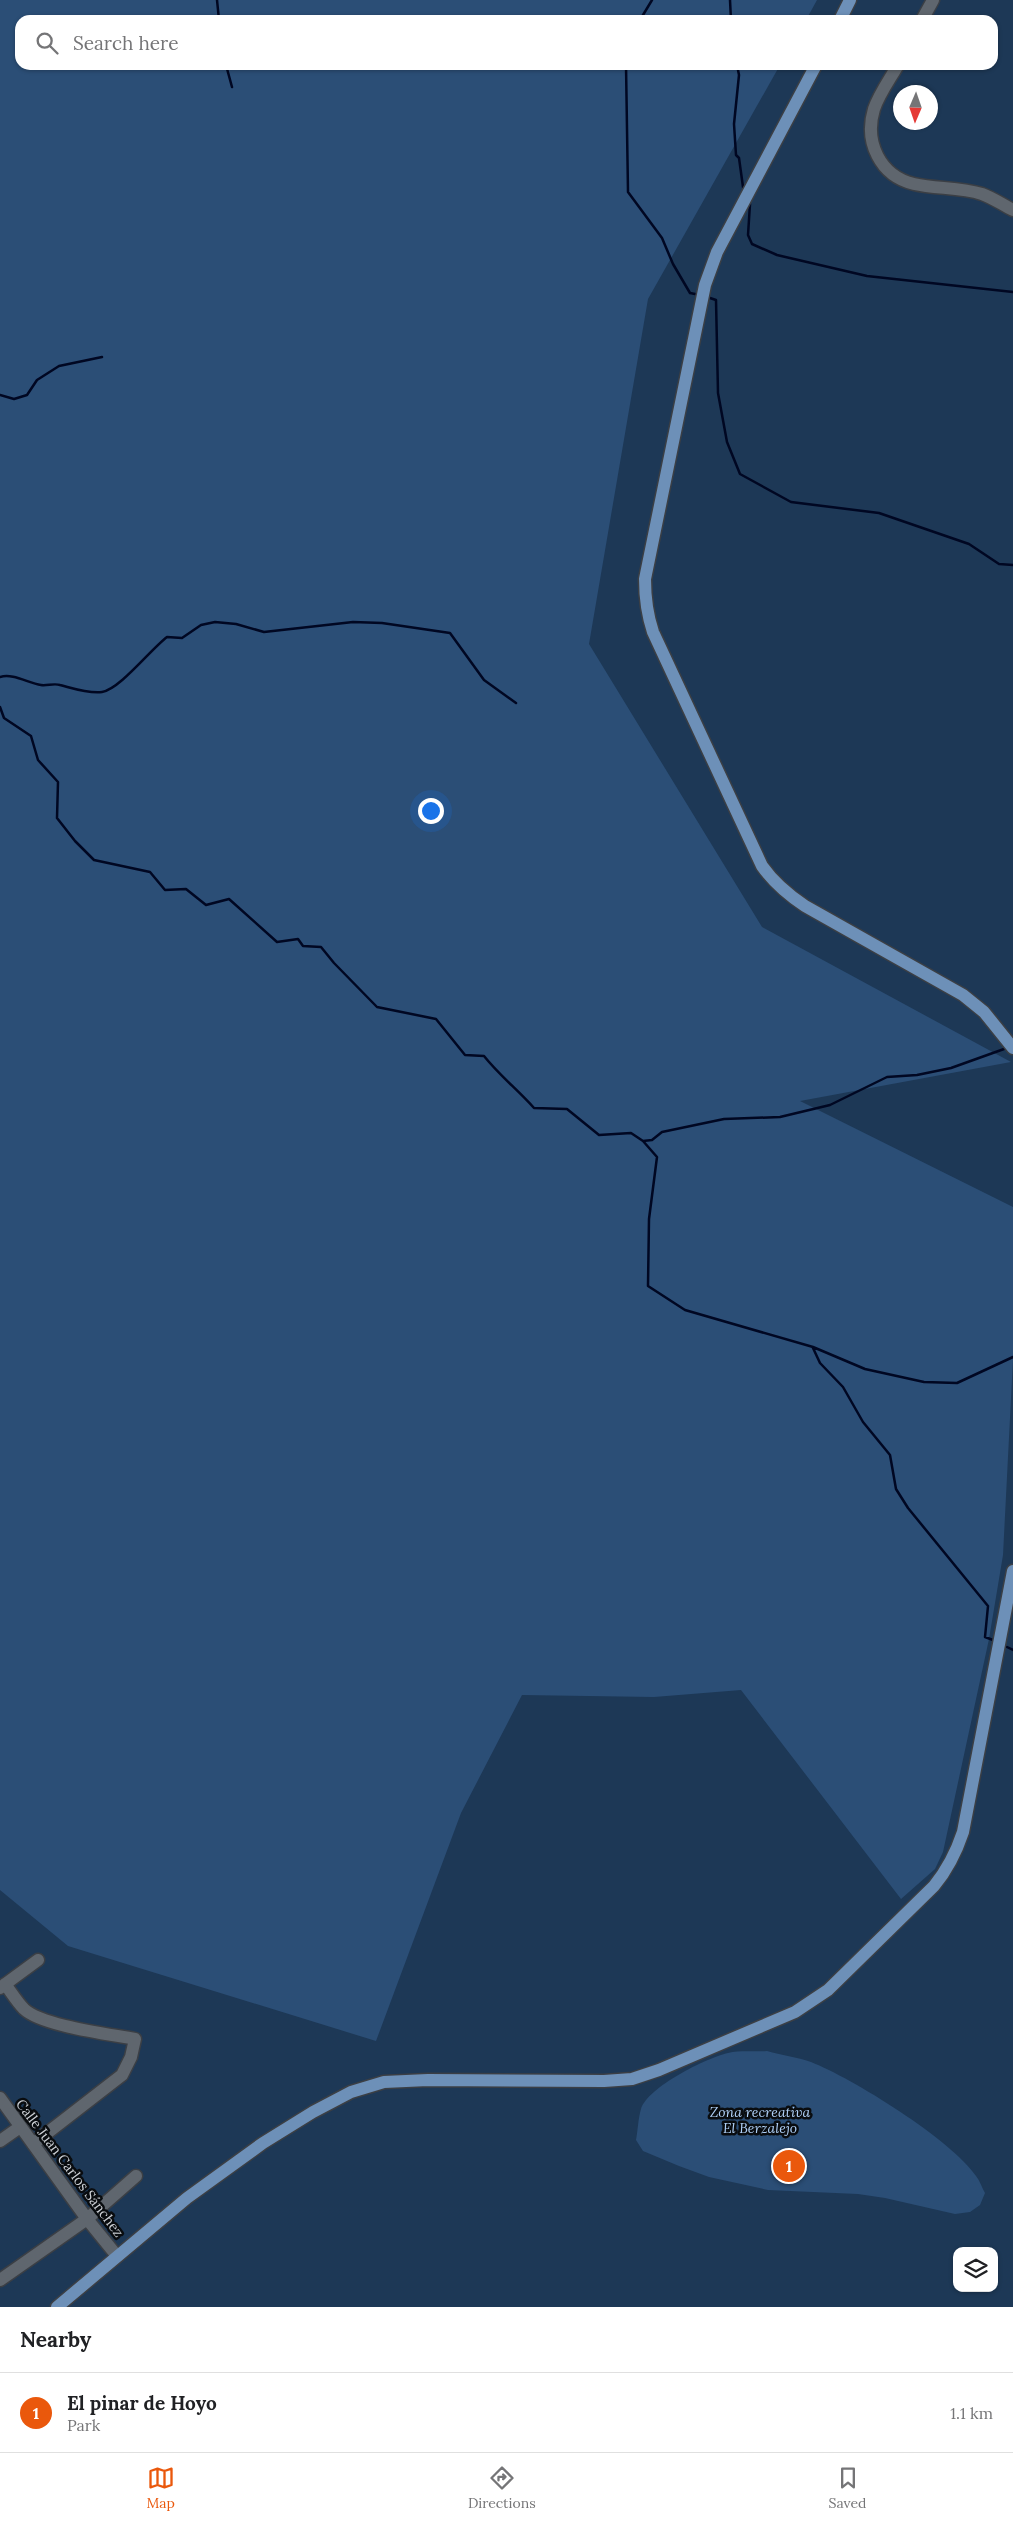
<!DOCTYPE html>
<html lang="en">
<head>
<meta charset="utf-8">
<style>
	:root { --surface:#fff; --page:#f6f6f6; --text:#202124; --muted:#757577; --line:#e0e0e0; --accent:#ea580c }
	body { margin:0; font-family:Lora,serif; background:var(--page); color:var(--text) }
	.controls { position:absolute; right:15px; bottom:15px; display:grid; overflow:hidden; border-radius:10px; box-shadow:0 1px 4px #0004 }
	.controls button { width:45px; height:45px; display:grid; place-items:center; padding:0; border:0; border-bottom:1px solid var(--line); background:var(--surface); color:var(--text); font:25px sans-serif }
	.compass { position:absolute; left:893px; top:85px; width:45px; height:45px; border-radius:50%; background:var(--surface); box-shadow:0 1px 4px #0004; rotate:182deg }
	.you { position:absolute; left:430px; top:810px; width:18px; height:18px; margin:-12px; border:4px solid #fff; border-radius:50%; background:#1a73e8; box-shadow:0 0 0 8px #1a73e833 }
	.badge { display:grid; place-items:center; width:32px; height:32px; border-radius:50%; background:var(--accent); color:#fff; font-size:16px; font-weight:700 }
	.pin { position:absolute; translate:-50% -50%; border:2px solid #fff; box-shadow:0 1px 5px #0006 }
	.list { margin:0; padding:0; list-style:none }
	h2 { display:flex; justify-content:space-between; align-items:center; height:65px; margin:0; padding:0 20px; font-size:21px }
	h2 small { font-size:16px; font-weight:400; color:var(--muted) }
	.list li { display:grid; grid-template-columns:32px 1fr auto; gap:15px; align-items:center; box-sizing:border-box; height:80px; padding:0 20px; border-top:1px solid var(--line) }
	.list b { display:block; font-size:19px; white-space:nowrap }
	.list p { margin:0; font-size:16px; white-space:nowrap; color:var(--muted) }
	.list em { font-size:16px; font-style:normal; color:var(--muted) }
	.icon { flex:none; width:28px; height:28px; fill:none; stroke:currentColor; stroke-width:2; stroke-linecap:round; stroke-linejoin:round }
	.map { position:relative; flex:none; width:1013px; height:2307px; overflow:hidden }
	.search { position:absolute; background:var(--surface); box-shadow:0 1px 4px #0004; left:15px; right:15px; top:15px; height:55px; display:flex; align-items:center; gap:12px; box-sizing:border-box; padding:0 18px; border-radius:15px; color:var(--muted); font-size:19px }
	.sheet { height:145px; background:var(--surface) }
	nav { display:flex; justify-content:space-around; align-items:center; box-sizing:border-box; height:70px; border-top:1px solid var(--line); background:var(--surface); font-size:14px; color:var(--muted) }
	nav a { display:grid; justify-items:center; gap:2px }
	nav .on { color:var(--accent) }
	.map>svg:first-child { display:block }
	.green { fill:#1d3856; fill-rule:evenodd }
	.forest { fill:#2b4e76 }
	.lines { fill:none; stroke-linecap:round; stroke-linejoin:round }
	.stream { stroke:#000722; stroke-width:2.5 }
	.minor-casing { stroke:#3b3f45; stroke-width:15 }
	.major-casing { stroke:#3b3f45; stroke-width:15 }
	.minor { stroke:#5f666e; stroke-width:12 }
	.major { stroke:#6d90b8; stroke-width:12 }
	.labels { text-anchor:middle; stroke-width:5; stroke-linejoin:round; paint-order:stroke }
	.park-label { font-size:14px; font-style:italic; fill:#b0d1f8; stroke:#090c0f }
	.street-label { font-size:14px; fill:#ced2d7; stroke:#090c0f }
</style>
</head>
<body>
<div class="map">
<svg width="1013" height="2307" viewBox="0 0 1013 2307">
	<rect width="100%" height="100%" fill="#1d232a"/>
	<path class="green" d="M0 0H1013V2307H0ZM20 20H993V65H20ZM900 92H930V122H900ZM957 2251H994V2288H957Z"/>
	<path class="forest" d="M0 0H817L806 20H20V65H780L648 299 589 644 762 927 1011 1062 800 1101 1013 1207V1359L1003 1555 989 1639 943 1852 935 1869 901 1899 741 1690 654 1697 522 1695 461 1813 376 2041 68 1946 0 1890Z
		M767 2051C781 2055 797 2057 811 2062 852 2078 952 2140 976 2176 980 2181 982 2188 985 2193L980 2205 970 2212 955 2214 885 2198 858 2194 768 2190 709 2177 679 2166 643 2151 636 2140C638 2130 638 2119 641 2109 648 2087 706 2058 728 2053 740 2050 755 2052 767 2051Z"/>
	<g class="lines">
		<path class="stream" d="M217 0 219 20
			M730 0 731 20
			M640 20 652 0
			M226 65 232 87
			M626 65 628 192 662 238 673 264 690 293 695 294
			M737 65 739 75 734 124 736 155 739 158 743 187
			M750 204 748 235 752 244 777 255 867 276 1013 292
			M710 298 716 300 718 393 727 442 740 474 791 502 879 513 969 544 999 564 1013 565
			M0 395 14 399 27 395 37 380 59 366 102 357
			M0 677C13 673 28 683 41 685 47 686 54 683 60 685 72 688 89 694 102 692 120 689 150 650 167 637L182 638 201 625 215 622 236 624 264 632 353 622 382 623 450 633 484 680 516 703
			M0 707 4 718 31 736 38 760 58 782 57 818 75 841 94 860 150 872 165 890 186 889 206 905 229 899 277 942 298 939 303 946 321 947 334 963 377 1007 436 1019 465 1055 484 1056C499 1075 518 1090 534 1108L567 1109 599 1135 631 1133 643 1141 652 1140 662 1132 724 1119 780 1117 830 1105 887 1077 917 1075 951 1068 1004 1049
			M643 1141 657 1157 649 1219 648 1286 685 1310 813 1347 865 1369 924 1382 957 1383 1013 1357
			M813 1348 820 1363 843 1387 863 1422 890 1455 896 1489 908 1508 988 1606 985 1637 993 1640
			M1007 1647 1013 1650"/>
		<defs>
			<path id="minor" d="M922 20 933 0
				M898 65C890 79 879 94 874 109 864 142 880 176 914 184 936 189 960 187 982 194 993 198 1003 205 1013 210
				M5 1984C11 1992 17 2002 24 2009 42 2026 109 2034 135 2039L131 2057 122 2075 33 2144
				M0 1988 38 1960
				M0 2098 87 2219 117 2256
				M0 2141 20 2127
				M0 2280 87 2219 136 2176"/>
			<path id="major" d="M840 20 850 0
				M816 65 717 252 705 285 645 579C645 598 647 614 653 632L762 866C774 883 787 894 805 906L963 995 984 1012 1013 1048
				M57 2307 187 2198 263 2143 313 2112 351 2092 384 2082 428 2080 604 2081 632 2079 659 2070 795 2012 828 1990 934 1886C948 1869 956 1853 963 1832L1013 1571"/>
		</defs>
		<use href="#minor" class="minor-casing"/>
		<use href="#major" class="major-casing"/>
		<use href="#minor" class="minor"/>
		<use href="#major" class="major"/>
	</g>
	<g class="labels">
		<g class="park-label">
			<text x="760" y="2117">Zona recreativa<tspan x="760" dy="16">El Berzalejo</tspan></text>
		</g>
		<g class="street-label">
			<text transform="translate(70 2168) rotate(53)" y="5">Calle Juan Carlos Sánchez</text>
		</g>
	</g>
</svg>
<div class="controls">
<button><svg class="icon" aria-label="layers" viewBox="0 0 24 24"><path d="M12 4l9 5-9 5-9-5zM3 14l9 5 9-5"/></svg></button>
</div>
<svg class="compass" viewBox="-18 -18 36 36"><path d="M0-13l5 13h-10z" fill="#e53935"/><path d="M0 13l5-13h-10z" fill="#757577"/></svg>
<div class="you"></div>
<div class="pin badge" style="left:789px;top:2166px">1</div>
<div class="search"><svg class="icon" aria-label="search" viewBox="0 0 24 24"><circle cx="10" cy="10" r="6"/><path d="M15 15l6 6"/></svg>Search here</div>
</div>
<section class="sheet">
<h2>Nearby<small></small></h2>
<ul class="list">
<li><span class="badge">1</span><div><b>El pinar de Hoyo</b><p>Park</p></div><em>1.1 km</em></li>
</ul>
</section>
<nav>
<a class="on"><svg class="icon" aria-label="map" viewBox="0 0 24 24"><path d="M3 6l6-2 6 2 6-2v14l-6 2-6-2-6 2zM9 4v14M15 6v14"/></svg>Map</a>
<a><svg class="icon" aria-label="directions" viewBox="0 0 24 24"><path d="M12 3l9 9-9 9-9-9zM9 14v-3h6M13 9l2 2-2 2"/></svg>Directions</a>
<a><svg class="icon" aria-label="saved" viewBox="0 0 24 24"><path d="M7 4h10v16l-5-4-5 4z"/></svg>Saved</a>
</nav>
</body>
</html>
